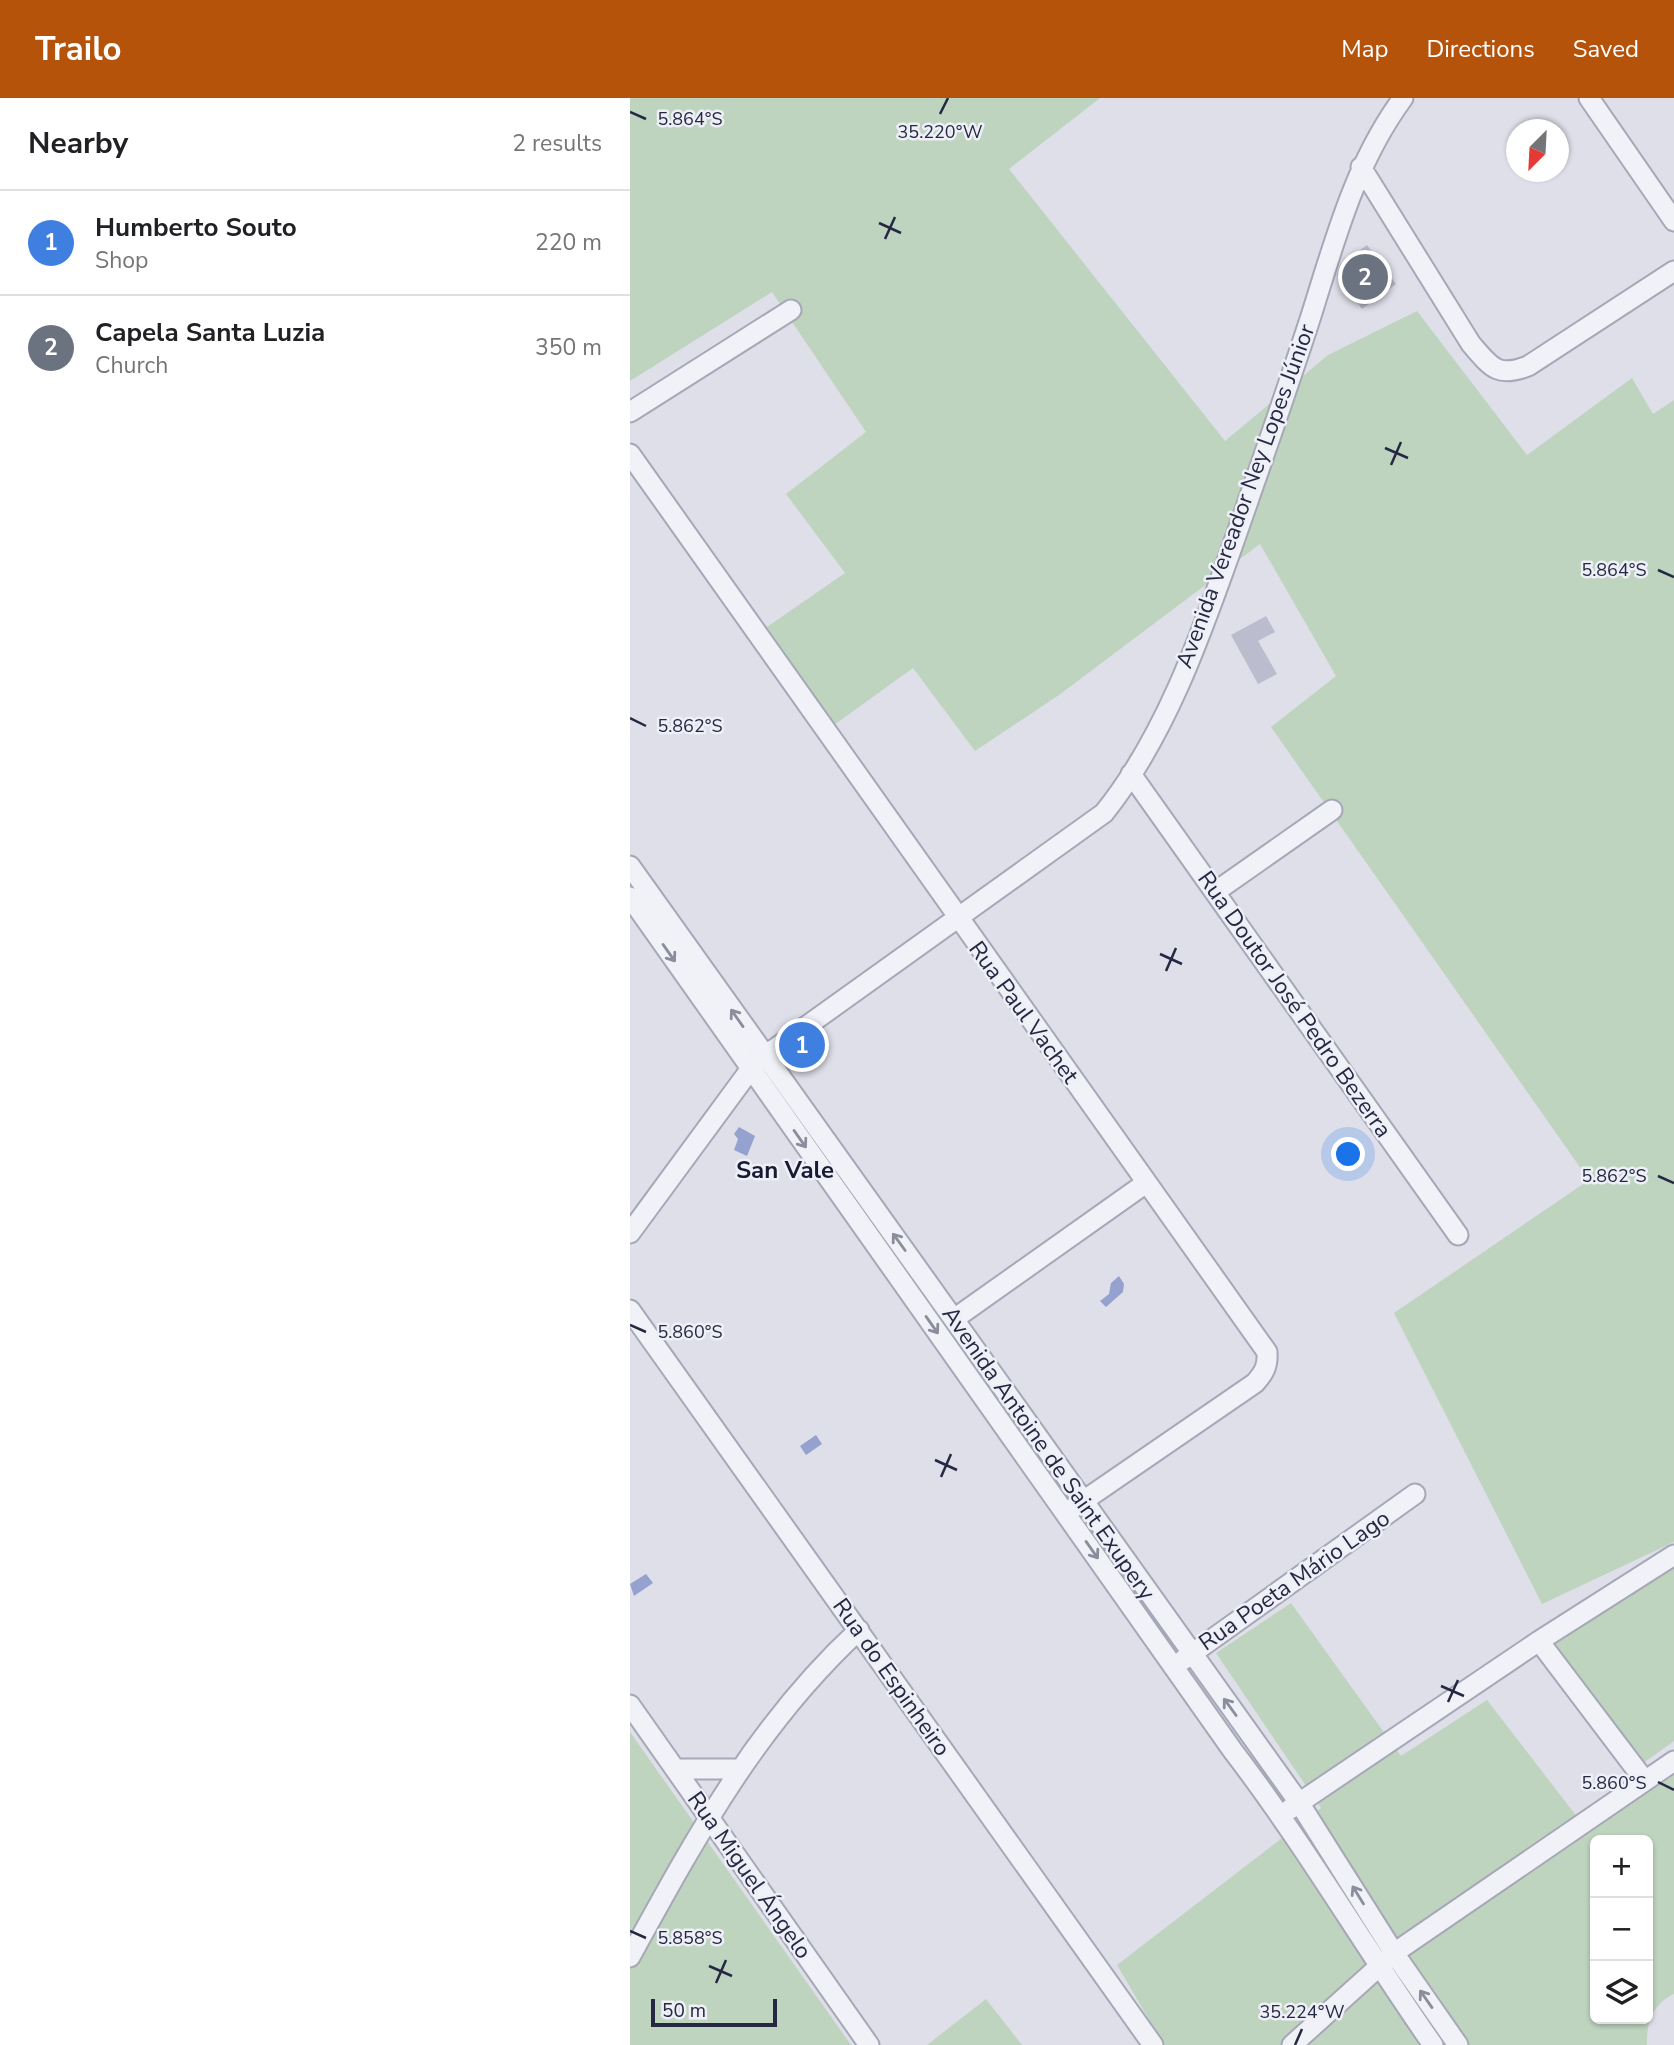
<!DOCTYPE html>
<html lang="en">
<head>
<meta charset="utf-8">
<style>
	:root { --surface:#fff; --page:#f6f6f6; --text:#202124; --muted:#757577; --line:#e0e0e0; --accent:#b45309 }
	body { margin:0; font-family:"Nunito Sans",sans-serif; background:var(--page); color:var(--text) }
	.controls { position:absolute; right:21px; bottom:21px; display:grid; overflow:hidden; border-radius:10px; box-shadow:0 2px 5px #0004 }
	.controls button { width:63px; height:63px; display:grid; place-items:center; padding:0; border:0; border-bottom:2px solid var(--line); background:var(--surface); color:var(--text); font:35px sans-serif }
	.compass { position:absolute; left:876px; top:21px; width:63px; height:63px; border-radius:50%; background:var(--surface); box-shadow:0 2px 5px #0004; rotate:204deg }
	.scale { position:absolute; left:21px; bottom:18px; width:126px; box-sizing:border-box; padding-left:7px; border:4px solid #252842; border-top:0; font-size:19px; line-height:24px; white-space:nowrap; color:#252842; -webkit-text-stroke:5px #eeeff7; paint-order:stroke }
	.you { position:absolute; left:719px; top:1057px; width:24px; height:24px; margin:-18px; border:5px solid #fff; border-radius:50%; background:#1a73e8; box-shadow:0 0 0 10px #1a73e833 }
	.badge { display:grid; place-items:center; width:46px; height:46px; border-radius:50%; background:var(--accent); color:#fff; font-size:23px; font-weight:700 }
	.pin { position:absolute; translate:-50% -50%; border:4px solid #fff; box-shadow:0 2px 7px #0006 }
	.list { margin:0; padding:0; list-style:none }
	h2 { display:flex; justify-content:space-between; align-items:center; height:91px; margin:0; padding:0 28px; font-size:30px }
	h2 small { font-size:23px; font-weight:400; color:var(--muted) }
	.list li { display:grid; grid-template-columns:46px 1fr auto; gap:21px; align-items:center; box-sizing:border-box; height:105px; padding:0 28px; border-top:2px solid var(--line) }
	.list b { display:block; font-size:26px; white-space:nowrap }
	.list p { margin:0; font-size:23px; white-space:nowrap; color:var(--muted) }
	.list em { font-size:23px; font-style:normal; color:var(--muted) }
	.icon { flex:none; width:38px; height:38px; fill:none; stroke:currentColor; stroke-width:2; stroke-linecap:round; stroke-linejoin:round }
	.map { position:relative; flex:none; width:1044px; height:1947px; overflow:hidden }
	header { display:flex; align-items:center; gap:42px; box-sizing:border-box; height:98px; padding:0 35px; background:var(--accent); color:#fff }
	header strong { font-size:33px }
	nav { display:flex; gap:38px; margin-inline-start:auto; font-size:24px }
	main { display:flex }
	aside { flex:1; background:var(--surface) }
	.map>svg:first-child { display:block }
	.green { fill:#bed4bf; fill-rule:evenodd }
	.water { fill:#95a1ce }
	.building { fill:#bbbccd }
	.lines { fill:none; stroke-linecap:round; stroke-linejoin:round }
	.minor-casing { stroke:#a6a8b7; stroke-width:23 }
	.minor { stroke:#f1f2f7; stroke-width:19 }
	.oneway { stroke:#8b8d9c }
	.ticks { fill:none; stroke:#252842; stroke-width:2.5 }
	.labels { text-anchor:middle; stroke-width:5; stroke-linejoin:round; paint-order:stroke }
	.street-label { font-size:23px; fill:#252842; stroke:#eeeff7 }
	.neighbourhood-label { font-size:24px; font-weight:bold; fill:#181933; stroke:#eeeff7 }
	.ticks-label { font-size:18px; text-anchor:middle; fill:#252842; stroke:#eeeff7; stroke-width:5; stroke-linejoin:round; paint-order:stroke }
</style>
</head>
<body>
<header>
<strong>Trailo</strong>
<nav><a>Map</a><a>Directions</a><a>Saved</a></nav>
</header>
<main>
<aside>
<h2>Nearby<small>2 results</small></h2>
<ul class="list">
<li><span class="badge" style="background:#3f7fe0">1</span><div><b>Humberto Souto</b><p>Shop</p></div><em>220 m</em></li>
<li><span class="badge" style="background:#6b7280">2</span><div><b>Capela Santa Luzia</b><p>Church</p></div><em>350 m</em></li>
</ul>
</aside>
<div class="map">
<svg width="1044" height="1947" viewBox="0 0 1044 1947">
	<rect width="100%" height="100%" fill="#dedfe9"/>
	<path class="green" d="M0 0H470L379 71 595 343 698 257 787 213 897 357 1002 280 1023 316 1044 302V1444L912 1506 764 1215 959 1082 641 629 706 578 630 446 429 597 345 653 283 570 204 627 134 531 215 475 156 396 236 334 142 194 0 283Z
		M1044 1461V1643L1005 1671 916 1553Z
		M661 1505 771 1658 857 1602 958 1733 1044 1677V1896C1023 1905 1016 1926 1017 1947H534L487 1867 691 1710 586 1555ZM965 1742H1018V1921H965Z
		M0 1634 221 1947H0Z
		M356 1901 392 1947H297Z"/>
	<path class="water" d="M109 1029 125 1038 117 1058 104 1052 108 1041 104 1036Z
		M489 1178 494 1186 493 1194 476 1209 470 1203 479 1196 481 1185Z
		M186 1337 192 1346 176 1357 170 1348Z
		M16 1476 23 1485 4 1498 0 1486Z"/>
	<path class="building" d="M737 147 766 186 732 211 707 177 710 167Z
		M636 518 645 534 628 543 647 576 628 586 601 537Z"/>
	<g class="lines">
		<defs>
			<path id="minor" d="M959 0 1044 123
				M731 69 841 246C861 269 867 280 898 268L1044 173
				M0 314 161 212
				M0 356 637 1254C638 1268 634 1275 625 1285L443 1410
				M501 676 828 1137
				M0 768 670 1706 764 1855 828 1947
				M585 794 702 712
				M0 799 603 1653C675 1747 735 1850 803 1947
				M0 1135 125 965 474 715C535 639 570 539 602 449 629 372 656 295 681 218 705 142 725 65 773 0
				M0 1212 523 1947
				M324 1221 516 1085
				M909 1543 1015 1683
				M553 1562 785 1396
				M0 1607 239 1947
				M45 1671H110
				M660 1711 909 1543 1044 1457
				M0 1859C66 1739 127 1626 229 1532
				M662 1947 764 1855 1044 1663"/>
		</defs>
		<use href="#minor" class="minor-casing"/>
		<use href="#minor" class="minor"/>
	</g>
	<defs><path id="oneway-shaft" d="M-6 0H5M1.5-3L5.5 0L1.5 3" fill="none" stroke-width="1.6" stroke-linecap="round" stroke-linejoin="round" transform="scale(1.75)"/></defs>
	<g class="oneway">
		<use href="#oneway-shaft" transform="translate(39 855) rotate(55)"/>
		<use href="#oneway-shaft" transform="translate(107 920) rotate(-125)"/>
		<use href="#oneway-shaft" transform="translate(170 1041) rotate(55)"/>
		<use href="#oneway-shaft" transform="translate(269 1144) rotate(-126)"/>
		<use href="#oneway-shaft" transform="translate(302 1227) rotate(55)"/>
		<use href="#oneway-shaft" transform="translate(462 1452) rotate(55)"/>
		<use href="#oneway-shaft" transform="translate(600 1609) rotate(-126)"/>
		<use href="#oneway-shaft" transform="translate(728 1797) rotate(-122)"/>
		<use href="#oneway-shaft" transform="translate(796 1901) rotate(-125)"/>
	</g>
	<path class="ticks" d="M0 14 16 21M310 16 318 0M249 125 271 135M255 141 265 119M755 350 778 360M761 367 771 344M1028 472 1044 479M0 620 16 628M530 856 552 866M536 873 546 850M1028 1078 1044 1085M0 1227 16 1234M305 1362 327 1372M311 1379 321 1356M811 1588 834 1598M818 1604 828 1582M1028 1684 1044 1692M0 1833 16 1840M79 1868 102 1878M86 1885 96 1862M665 1947 672 1931"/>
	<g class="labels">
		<g class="street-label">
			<text transform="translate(615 398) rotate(-70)" y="8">Avenida Vereador Ney Lopes Júnior</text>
			<text transform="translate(665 906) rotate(55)" y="8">Rua Doutor José Pedro Bezerra</text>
			<text transform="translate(394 914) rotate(54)" y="8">Rua Paul Vachet</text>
			<text transform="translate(419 1355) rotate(55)" y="8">Avenida Antoine de Saint Exupery</text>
			<text transform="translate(664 1482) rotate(-35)" y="8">Rua Poeta Mário Lago</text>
			<text transform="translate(262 1579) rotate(55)" y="8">Rua do Espinheiro</text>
			<text transform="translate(120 1777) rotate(55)" y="8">Rua Miguel Ángelo</text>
		</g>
		<g class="neighbourhood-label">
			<text x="155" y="1080">San Vale</text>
		</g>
	</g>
	<g class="ticks-label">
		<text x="60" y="27">5.864°S</text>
		<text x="310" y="40">35.220°W</text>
		<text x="984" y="478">5.864°S</text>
		<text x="60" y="634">5.862°S</text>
		<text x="984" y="1084">5.862°S</text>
		<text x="60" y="1240">5.860°S</text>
		<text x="984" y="1691">5.860°S</text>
		<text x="60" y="1846">5.858°S</text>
		<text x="672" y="1920">35.224°W</text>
	</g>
</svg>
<div class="controls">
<button>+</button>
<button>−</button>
<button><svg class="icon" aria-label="layers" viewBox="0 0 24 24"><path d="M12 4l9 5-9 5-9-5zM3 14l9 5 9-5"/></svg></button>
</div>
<svg class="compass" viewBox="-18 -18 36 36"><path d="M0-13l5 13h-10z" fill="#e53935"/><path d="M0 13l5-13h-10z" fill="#757577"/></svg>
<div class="scale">50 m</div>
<div class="you"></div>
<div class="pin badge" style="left:172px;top:947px;background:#3f7fe0">1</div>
<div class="pin badge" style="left:735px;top:179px;background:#6b7280">2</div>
</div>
</main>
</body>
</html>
